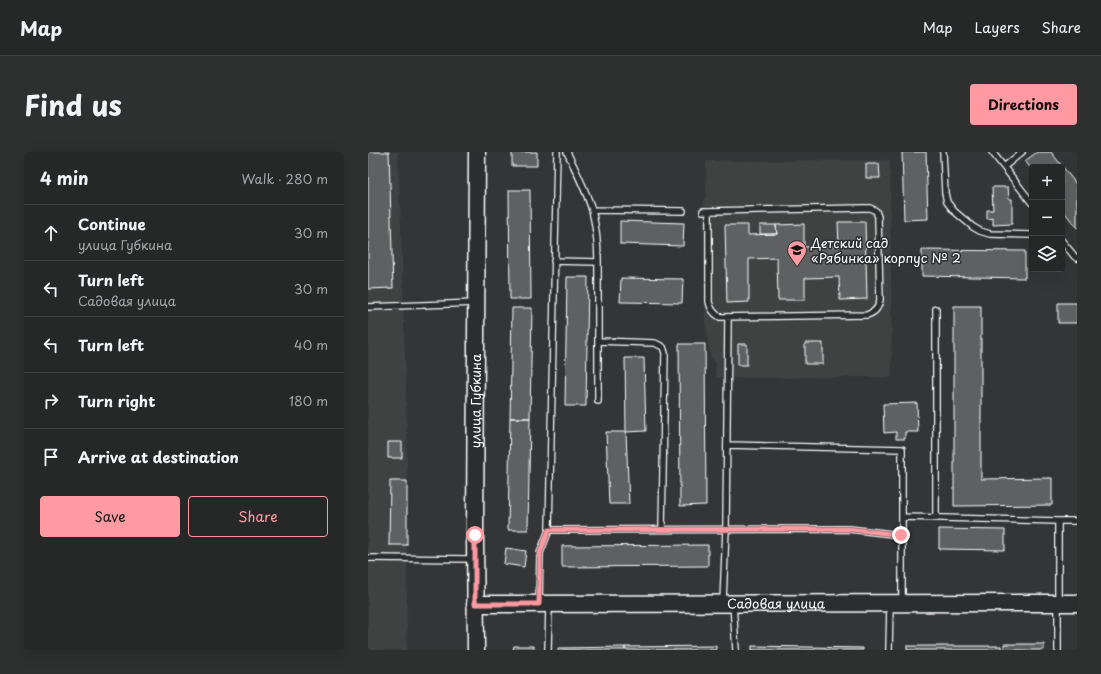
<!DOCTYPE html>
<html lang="en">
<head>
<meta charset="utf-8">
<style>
	:root { --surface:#262828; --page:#2e3030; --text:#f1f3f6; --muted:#a4a6a8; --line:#424445; --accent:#ff9aa2 }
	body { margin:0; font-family:"Playpen Sans",sans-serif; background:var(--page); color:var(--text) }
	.controls { position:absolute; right:12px; top:12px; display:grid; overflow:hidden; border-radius:4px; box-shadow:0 4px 16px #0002 }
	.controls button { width:36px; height:36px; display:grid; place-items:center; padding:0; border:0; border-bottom:1px solid var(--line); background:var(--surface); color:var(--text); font:20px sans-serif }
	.stop { position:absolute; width:12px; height:12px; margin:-9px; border:3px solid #ff9aa2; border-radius:50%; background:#fff }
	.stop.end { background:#ff9aa2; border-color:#fff; box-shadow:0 1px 4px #0008 }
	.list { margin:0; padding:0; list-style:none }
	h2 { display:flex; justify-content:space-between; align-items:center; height:52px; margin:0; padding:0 16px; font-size:17px }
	h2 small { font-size:13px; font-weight:400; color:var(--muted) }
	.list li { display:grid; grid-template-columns:26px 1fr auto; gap:12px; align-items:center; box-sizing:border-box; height:56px; padding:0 16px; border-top:1px solid var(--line) }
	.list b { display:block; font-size:15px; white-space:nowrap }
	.list p { margin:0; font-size:13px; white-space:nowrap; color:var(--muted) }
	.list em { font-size:13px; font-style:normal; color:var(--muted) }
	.actions { display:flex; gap:8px; padding:12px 16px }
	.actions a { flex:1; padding:9px 0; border:1px solid var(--accent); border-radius:4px; text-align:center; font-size:14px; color:var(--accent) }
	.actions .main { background:var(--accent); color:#111 }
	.icon { flex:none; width:22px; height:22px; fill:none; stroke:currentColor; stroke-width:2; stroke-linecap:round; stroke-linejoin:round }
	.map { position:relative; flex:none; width:709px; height:498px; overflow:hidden; border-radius:4px }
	header { display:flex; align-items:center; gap:24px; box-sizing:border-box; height:56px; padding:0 20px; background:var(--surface); border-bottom:1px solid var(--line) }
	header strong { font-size:19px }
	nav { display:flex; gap:22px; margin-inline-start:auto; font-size:14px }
	.intro { display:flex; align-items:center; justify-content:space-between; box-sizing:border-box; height:96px; padding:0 24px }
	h1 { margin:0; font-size:28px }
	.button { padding:10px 18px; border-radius:4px; background:var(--accent); color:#111; font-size:14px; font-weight:700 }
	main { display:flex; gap:24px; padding:0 24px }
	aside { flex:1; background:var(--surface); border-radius:4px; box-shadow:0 4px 16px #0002 }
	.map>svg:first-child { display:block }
	.built { fill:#404243 }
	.building { fill:#5f6162; stroke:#fff }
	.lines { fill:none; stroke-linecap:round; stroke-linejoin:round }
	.lane-casing { stroke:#fff; stroke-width:8 }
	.secondary-casing { stroke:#fff; stroke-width:19 }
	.lane { stroke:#2a2d2e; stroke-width:5.5 }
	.secondary { stroke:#2a2d2e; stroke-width:16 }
	.route { stroke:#ff9aa2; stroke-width:5 }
	.labels { text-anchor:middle; stroke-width:3; stroke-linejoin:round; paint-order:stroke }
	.poi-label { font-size:13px; fill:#fff; stroke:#2a2d2e; text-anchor:start }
	.street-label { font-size:13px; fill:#fff; stroke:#2a2d2e }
</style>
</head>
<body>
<header>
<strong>Map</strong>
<nav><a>Map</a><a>Layers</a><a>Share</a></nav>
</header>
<div class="intro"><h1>Find us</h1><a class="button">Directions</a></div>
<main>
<aside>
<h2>4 min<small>Walk · 280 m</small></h2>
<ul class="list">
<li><svg class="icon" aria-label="ahead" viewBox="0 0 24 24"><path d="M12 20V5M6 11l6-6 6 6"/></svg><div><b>Continue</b><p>улица Губкина</p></div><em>30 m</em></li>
<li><svg class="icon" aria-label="left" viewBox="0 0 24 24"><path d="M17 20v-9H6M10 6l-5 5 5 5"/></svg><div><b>Turn left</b><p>Садовая улица</p></div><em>30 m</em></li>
<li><svg class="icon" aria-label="left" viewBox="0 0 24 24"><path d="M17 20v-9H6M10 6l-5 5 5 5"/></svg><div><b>Turn left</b></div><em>40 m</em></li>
<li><svg class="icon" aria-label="right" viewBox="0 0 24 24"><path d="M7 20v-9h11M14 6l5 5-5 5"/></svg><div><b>Turn right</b></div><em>180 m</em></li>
<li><svg class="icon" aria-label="arrive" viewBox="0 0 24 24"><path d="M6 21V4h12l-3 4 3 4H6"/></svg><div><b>Arrive at destination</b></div></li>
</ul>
<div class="actions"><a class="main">Save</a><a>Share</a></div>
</aside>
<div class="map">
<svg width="709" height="498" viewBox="0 0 709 498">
	<rect width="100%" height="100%" fill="#333536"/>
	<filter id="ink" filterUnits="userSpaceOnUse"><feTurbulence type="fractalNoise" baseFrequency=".025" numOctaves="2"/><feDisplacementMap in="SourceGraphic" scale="8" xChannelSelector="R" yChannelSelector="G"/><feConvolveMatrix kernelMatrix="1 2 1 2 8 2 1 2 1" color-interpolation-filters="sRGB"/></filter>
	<g filter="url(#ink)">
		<path class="built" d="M0 0H30L35 135 39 283V498H0Z
			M522 8 524 225 348 226 347 210 342 203 337 170 335 52 338 43V9Z"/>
		<path class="building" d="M0 0H21L25 136 0 137Z
			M144 0H169V14H144Z
			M534 0H558L560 67 536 68Z
			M669 0H683L709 33V76L694 57V15H664V18L657 9Z
			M498 12H511L512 26H498Z
			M624 35H640L641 47H644V72L625 73V66L619 67V58H625Z
			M141 38H162L163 147H142Z
			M252 69 316 71 315 94 252 92Z
			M470 70H497L499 147 472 148 471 125 437 126V148H410L409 106 381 107V150L359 151 357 73H380V83L409 82 408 73 436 72V95L471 94Z
			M392 73H408L409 82H392Z
			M554 98 657 99V126L554 124Z
			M199 125H220L218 254H197Z
			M253 126 315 127 314 151 252 150Z
			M690 151H709V171H690Z
			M586 154H613V327L684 326V353L586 354Z
			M144 156H164L162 266H142Z
			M437 191H455V212H437Z
			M311 192H337L338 353 312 354Z
			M370 192H379V213H370Z
			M257 206H276L278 279 258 280Z
			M549 251 550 280H537V287H528V280L516 281 515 252Z
			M142 266H162L160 378H140Z
			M238 280H258L261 352H241Z
			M20 290H34V306H20Z
			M22 329H39V393H21Z
			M571 377 637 378V398L571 397Z
			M340 393V414L194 415V394Z
			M138 396 158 399 156 415 136 412Z
			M636 492H676V498H636Z
			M146 494H166V498H145Z
			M348 494V498H257V495Z
			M384 494 495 496V498H384Z
			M539 494H633V498H539Z
			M257 495V498H190V496Z"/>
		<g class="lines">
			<defs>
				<path id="lane" d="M199 0C208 19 218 38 224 58 228 75 230 92 230 110
					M575 0 577 41 579 50 586 59 605 75 612 79 622 82 664 83
					M624 0 664 51
					M636 15 654 0
					M224 58 315 59
					M335 59H341L496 56H502L508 59 510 65 512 148C510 157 507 160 499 163L352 165C345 161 343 157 341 150V59
					M694 89 707 105 709 106
					M186 109 230 110V189L287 191 295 195 297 201 294 377
					M0 155 108 151
					M568 157V366
					M230 249V189
					M359 293 534 297V451
					M534 365 690 369V498
					M690 369H709
					M181 378 481 377 533 383
					M0 406 106 407
					M355 449 358 377 360 166
					M171 450 172 401 181 378 189 0
					M365 452 368 498
					M180 498 181 452
					M521 498 522 452"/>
				<g id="secondary">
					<path id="s1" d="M107 452 709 451"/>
					<path id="s2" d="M108 498 107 383 109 0"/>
				</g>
			</defs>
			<use href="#lane" class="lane-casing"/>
			<use href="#secondary" class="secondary-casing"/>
			<use href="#lane" class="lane"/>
			<use href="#secondary" class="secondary"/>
		</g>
	</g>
	<g class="lines" filter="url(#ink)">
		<path class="route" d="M107 383V452H171L172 401 181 378 481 377 533 383"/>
	</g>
	<defs>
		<symbol id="school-pin" viewBox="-11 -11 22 30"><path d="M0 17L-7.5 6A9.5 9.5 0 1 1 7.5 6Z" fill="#ff9aa2" stroke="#2a2d2e"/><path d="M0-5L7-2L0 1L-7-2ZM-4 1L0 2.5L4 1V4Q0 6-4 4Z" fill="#111"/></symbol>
	</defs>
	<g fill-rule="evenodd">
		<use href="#school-pin" x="418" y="87" width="22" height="30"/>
	</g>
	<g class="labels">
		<g class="poi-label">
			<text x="443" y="96">Детский сад<tspan x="443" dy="15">«Рябинка» корпус № 2</tspan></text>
		</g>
		<g class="street-label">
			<text dy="5" stroke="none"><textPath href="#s2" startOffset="249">улица Губкина</textPath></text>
			<text dy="5" stroke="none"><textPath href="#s1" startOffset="301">Садовая улица</textPath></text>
		</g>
	</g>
</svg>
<div class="controls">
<button>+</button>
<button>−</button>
<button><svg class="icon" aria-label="layers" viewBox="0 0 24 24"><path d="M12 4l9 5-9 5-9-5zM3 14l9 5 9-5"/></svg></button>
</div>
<div class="stop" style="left:107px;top:383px"></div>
<div class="stop end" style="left:533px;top:383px"></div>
</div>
</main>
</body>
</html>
